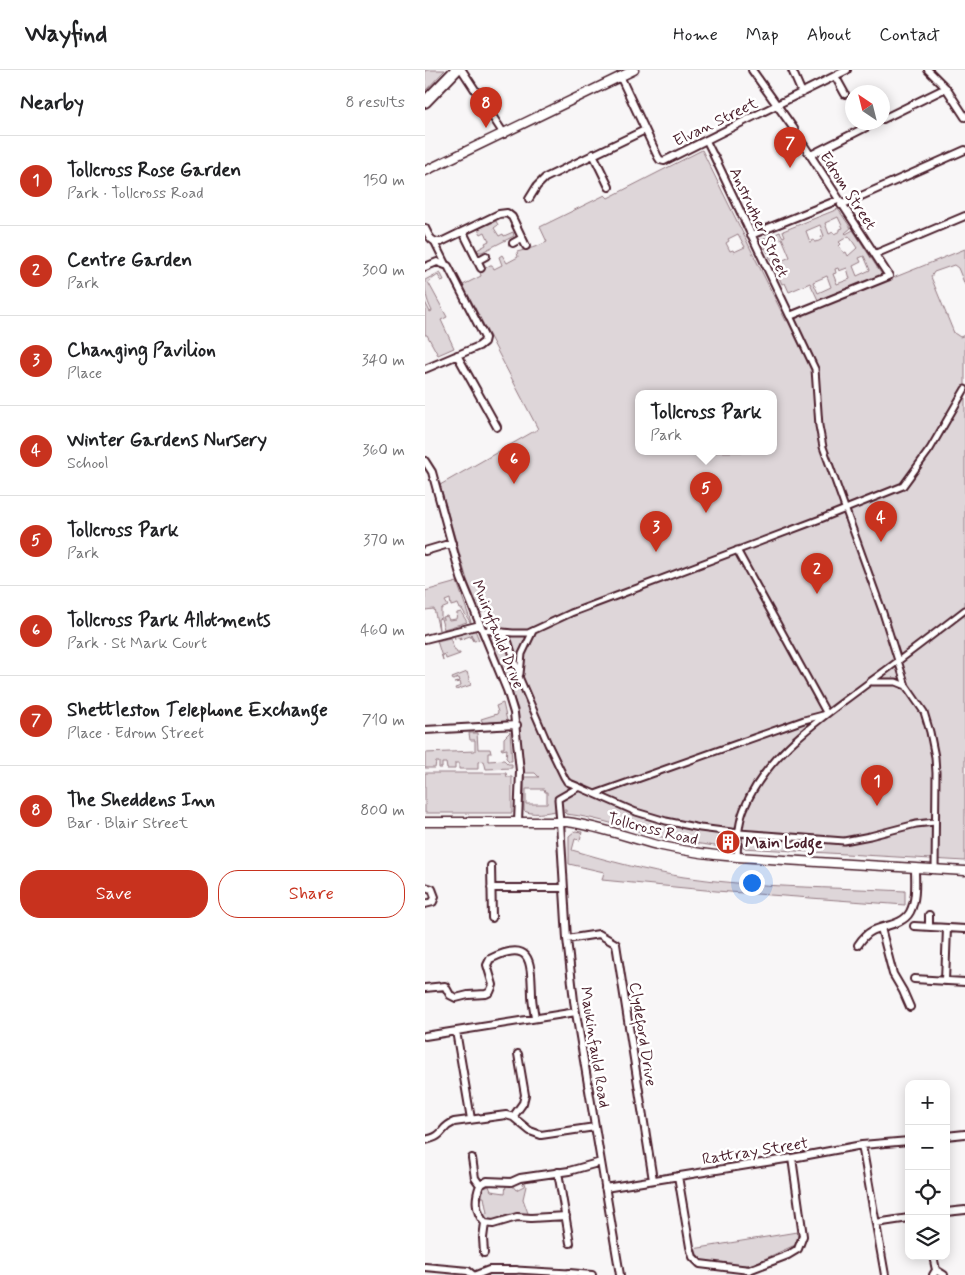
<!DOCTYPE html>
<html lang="en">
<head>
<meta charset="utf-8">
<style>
	:root { --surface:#fff; --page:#f2f2f2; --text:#202124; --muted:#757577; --line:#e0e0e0; --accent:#c8321e }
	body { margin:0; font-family:Mynerve,sans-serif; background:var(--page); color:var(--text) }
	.controls { position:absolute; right:15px; bottom:15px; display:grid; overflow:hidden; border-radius:10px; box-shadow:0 2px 12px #0003 }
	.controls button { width:45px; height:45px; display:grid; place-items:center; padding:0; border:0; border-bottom:1px solid var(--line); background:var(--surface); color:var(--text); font:25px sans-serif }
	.compass { position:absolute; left:420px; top:15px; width:45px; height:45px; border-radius:50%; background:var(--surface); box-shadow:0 2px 12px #0003; rotate:325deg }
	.you { position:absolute; left:326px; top:812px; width:18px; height:18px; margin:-12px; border:4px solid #fff; border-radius:50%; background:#1a73e8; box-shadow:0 0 0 8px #1a73e833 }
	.badge { display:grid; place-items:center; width:32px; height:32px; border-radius:50%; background:var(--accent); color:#fff; font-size:16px; font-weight:700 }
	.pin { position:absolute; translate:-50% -41px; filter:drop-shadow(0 1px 2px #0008) }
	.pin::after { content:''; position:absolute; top:26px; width:18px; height:15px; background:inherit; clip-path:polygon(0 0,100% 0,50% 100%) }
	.popup { position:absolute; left:210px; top:320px; width:142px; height:65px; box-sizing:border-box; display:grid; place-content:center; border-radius:10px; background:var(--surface); filter:drop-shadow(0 1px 4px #0005); font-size:16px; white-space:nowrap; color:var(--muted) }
	.popup b { font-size:19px; color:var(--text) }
	.popup::after { content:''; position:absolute; left:50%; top:100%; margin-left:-10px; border:10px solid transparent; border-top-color:var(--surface) }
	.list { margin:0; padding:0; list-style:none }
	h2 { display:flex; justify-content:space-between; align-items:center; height:65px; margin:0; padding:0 20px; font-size:21px }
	h2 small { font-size:16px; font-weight:400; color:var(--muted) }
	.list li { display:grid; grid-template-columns:32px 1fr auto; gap:15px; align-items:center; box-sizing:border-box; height:90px; padding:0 20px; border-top:1px solid var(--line) }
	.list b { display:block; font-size:19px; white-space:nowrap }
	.list p { margin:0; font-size:16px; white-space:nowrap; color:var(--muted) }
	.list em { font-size:16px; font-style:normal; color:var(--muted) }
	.actions { display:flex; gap:10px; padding:15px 20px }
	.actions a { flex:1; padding:11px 0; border:1px solid var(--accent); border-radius:20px; text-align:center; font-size:18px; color:var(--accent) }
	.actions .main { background:var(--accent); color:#fff }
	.icon { flex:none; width:28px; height:28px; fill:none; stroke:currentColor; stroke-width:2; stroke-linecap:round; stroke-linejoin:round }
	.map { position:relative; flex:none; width:540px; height:1205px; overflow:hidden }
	header { display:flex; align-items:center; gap:30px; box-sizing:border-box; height:70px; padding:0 25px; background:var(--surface); border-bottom:1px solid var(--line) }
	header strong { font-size:24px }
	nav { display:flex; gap:28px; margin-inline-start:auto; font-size:18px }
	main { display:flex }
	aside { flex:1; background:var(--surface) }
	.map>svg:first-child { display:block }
	.green { fill:#ded6d9; stroke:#947a82; fill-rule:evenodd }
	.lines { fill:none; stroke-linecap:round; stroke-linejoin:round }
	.pedestrian-casing { stroke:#4a1f2b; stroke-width:9 }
	.minor-casing { stroke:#4a1f2b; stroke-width:10 }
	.tertiary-casing { stroke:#4a1f2b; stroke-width:11 }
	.primary-casing { stroke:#4a1f2b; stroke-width:14 }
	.pedestrian { stroke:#fff; stroke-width:5 }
	.minor { stroke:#fff; stroke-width:6 }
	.tertiary { stroke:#fff; stroke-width:8 }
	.primary { stroke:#fff; stroke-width:10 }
	.labels { text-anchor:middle; stroke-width:5; stroke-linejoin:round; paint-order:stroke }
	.street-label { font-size:16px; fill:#4a1f2b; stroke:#fff }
	.poi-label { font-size:16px; font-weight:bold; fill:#4a1f2b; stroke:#fff; text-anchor:start }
</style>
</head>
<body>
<header>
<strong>Wayfind</strong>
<nav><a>Home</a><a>Map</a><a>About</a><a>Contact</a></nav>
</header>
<main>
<aside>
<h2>Nearby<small>8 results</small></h2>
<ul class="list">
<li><span class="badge">1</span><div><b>Tollcross Rose Garden</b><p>Park · Tollcross Road</p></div><em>150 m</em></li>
<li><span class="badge">2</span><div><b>Centre Garden</b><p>Park</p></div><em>300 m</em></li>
<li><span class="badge">3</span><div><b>Changing Pavilion</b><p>Place</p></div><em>340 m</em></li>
<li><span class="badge">4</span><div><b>Winter Gardens Nursery</b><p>School</p></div><em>360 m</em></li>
<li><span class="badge">5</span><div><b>Tollcross Park</b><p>Park</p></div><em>370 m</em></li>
<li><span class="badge">6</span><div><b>Tollcross Park Allotments</b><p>Park · St Mark Court</p></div><em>460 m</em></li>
<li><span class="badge">7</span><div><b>Shettleston Telephone Exchange</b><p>Place · Edrom Street</p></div><em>710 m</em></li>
<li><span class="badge">8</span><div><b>The Sheddens Inn</b><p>Bar · Blair Street</p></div><em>800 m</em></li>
</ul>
<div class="actions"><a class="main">Save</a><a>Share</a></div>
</aside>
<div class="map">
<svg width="540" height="1205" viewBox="0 0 540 1205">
	<rect width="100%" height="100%" fill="#f8f6f7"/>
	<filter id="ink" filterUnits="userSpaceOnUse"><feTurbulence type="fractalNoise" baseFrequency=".02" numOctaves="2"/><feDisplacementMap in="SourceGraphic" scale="10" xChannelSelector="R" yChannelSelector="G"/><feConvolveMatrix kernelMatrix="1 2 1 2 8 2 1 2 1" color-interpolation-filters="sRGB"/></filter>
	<g filter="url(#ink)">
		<path class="green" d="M0 0H20L0 21Z
			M277 80 361 251 540 179V215L533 198 529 195 509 202 506 207 529 263 535 267 540 265V791L318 778 317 773 309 772V777L305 778C282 775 259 772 236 767 202 759 176 748 141 744L139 742H141V740C128 740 112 747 99 741V707H114L110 703H99L93 639 59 550 70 545 67 538 56 543 42 510 15 415 113 359 38 215 56 206 55 202 65 195H67L69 199 77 195 74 187 77 185 82 193 93 187 92 182C103 179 112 177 122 172L115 157 180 125 183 128ZM313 164 320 177 309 182 308 180 305 181 301 173 304 171 303 169ZM214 324H348V382H214ZM101 719H119L120 722H122V734H101Z
			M413 139 426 158 420 163 421 164 428 160 457 205 393 230 385 213 364 222 360 213 357 214 344 186 350 183 354 192 365 187 357 168 346 173 349 180 343 183 336 170 355 162 358 167 360 166 358 161ZM413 147 418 158 415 159V161L409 164 408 162 404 164 400 153ZM395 155 399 166 396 167 397 169 394 171 390 172 389 170 385 172 381 161ZM424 166 432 178 423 186 421 182 419 183 414 176 416 174 414 172ZM439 186 445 200 432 206 428 196 436 192 434 188ZM413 198 414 201 422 198 425 209 412 214 408 204 411 203 410 199ZM402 206 406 217 393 223 388 212Z
			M71 151 73 155 69 158 74 166 78 164 79 166 88 162 89 166 57 182H54L52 180 61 175 60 173 64 171 60 162 56 164 53 159Z
			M15 202 19 210 16 211 13 205 3 212 22 247 16 250 29 278 13 285 2 265H0V232L5 242 7 241C1 229 0 222 0 210Z
			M32 512 46 552H45L37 539H35L33 534 26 536 25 529 20 531 23 536 16 539V548L13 549 14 560 9 539 0 540V521Z
			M36 542 42 552 19 559 16 549H19L18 547 22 546 24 550 31 549 32 543Z
			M50 560 54 570 49 571 46 564 48 571 45 566 34 570 36 567 30 569 29 566Z
			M25 568 29 579H30L32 583H35V584L21 589 20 584 17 585 18 590 12 571Z
			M42 602 46 615 31 620 30 618 36 616 35 612 29 613 35 611 34 608 28 610 27 608Z
			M78 633 82 651 58 653 56 649 72 644 73 642 71 636Z
			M85 662 87 691H84L81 688 82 679 77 680 76 678H79V668Z
			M44 663H52L53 679H65L66 683H63V691L79 690 83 694H87V698L61 699 59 691 53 692V699H34V693H30V699H22L21 693H17V698H14V692H11L10 698H0V683L50 681V670H45Z
			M0 703H81L82 707H87V743H0Z
			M150 761 157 762 155 770 150 769 147 780C184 791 221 801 259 807 332 818 407 817 480 821V835L291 821 177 810 179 802 144 794V766Z
			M99 1110 101 1116 98 1129 104 1146 69 1152 62 1151 58 1144 62 1143 59 1127H55L57 1119 64 1116 66 1121 80 1123 81 1115H87L91 1120 99 1116 97 1111Z
			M372 1162 373 1169 370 1175 328 1194 321 1195 279 1193 268 1179Z"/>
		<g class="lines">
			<defs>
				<path id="pedestrian" d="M369 59 378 74
					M281 70 289 86
					M9 171 20 193
					M365 246 390 299 394 356 398 377 458 543 481 616 499 642 505 662 510 687 511 703 510 799
					M312 480 402 644
					M57 560 88 563H103L146 543 398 448 478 416 505 379 540 319
					M78 562 84 573 95 609 123 674 139 707 142 712 154 717 133 729 135 752
					M95 604 97 584 108 561
					M447 612H471L481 616
					M154 717 211 742 241 751 275 758 314 763 419 771 445 766 491 754 510 752
					M170 724 379 650 398 645
					M312 787C313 771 313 754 319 739 342 682 400 646 446 611 478 588 509 564 540 540
					M91 1200 144 1203"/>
				<path id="minor" d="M37 0 79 64
					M327 0 369 59
					M367 0 377 23
					M503 0 521 18 540 47
					M195 6 233 87 235 90 239 91 422 0
					M410 6 420 24
					M458 49 521 18
					M168 84 184 117
					M386 85 451 52
					M289 86 365 246 464 206 378 74
					M104 129 112 116 120 108 220 60
					M416 135 540 80
					M0 158C4 166 6 173 16 172L74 144 82 143 87 147 101 176
					M38 162 56 198
					M326 165 413 130
					M88 173 97 168
					M450 184 540 146
					M52 191 61 186
					M0 197 12 192 23 196 60 268 59 272 54 276 0 299
					M32 285 72 357
					M0 391 7 402 36 508 82 620 89 643 95 701 93 752
					M0 481 27 473
					M0 569 55 555
					M0 660 92 655
					M135 752 142 869 149 931 195 1205
					M66 796 67 848
					M0 817 7 819 10 827 8 832 0 834
					M66 818H139
					M489 856 540 859
					M504 857V845
					M456 858 468 904 478 921 485 937
					M142 869 174 864 191 874 228 1110
					M433 875C437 869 441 864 447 861 459 855 478 855 485 842 492 829 490 811 490 798
					M489 909 540 912
					M520 911 522 858
					M0 918 20 916 25 925 31 928 43 925 61 924 65 922 68 915 62 895 65 889C107 868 106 892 107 925 107 933 109 940 110 948
					M31 961 46 1049
					M0 966 151 942
					M88 1047 98 1033 100 1025 93 984
					M521 1066 540 1064
					M0 1070C21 1066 14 1058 29 1052L81 1045 88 1047 105 1061 116 1065 170 1057
					M437 1075 460 1205
					M47 1088 50 1108 55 1115
					M133 1102 145 1173
					M253 1106 265 1177 268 1187 275 1194 324 1200 363 1185 373 1179 378 1166 367 1088
					M180 1118 367 1088 437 1075 484 1071
					M521 1142 540 1140
					M141 1146 106 1148 92 1147 68 1154 60 1153C50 1142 50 1128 55 1115L62 1111 86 1112 95 1108 144 1101 176 1092
					M451 1153 484 1148
					M59 1183 58 1168 60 1153
					M0 1197 43 1201 48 1205
					M511 1200 519 1205
					M144 1203 167 1205
					M51 1205 64 1200H91
					M508 1205 511 1200 508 1186"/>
				<path id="tertiary" d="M0 101 209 0
					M0 752H142C173 756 202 767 232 775 259 781 285 785 312 787L540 801"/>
				<path id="primary" d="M0 32 31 0"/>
			</defs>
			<use href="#pedestrian" class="pedestrian-casing"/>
			<use href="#minor" class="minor-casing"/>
			<use href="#tertiary" class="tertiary-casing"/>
			<use href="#primary" class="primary-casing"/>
			<use href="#pedestrian" class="pedestrian"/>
			<use href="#minor" class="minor"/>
			<use href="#tertiary" class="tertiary"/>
			<use href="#primary" class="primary"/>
		</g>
	</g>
	<defs>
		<symbol id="building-disc" viewBox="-11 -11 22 22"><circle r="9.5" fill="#c8321e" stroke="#fff"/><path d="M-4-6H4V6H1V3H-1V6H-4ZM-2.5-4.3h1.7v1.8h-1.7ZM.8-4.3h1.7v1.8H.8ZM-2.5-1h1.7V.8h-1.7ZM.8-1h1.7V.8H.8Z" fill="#fff"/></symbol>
	</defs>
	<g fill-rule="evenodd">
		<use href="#building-disc" x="289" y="758" width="28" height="28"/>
	</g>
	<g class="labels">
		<g class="street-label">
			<text transform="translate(290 51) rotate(-26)" y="6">Elvan Street</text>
			<text transform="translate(424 120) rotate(57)" y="6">Edrom Street</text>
			<text transform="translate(335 152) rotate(65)" y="6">Anstruther Street</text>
			<text transform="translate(74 564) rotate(68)" y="6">Muiryfauld Drive</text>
			<text transform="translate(228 758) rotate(14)" y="6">Tollcross Road</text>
			<text transform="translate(219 964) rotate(81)" y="6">Clydeford Drive</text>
			<text transform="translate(171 977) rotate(81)" y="6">Maukinfauld Road</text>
			<text transform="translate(330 1080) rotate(-9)" y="6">Rattray Street</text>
		</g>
		<g class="poi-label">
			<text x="320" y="778">Main Lodge</text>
		</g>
	</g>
</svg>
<div class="controls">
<button>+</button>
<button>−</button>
<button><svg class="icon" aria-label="locate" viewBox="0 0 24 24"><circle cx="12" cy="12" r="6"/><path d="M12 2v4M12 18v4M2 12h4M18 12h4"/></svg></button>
<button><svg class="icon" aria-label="layers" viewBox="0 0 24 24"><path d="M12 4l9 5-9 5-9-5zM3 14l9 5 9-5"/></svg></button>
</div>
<svg class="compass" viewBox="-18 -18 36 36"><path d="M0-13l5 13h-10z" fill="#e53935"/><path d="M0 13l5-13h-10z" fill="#757577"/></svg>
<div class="you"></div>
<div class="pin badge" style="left:452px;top:736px">1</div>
<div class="pin badge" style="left:392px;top:524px">2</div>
<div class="pin badge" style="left:231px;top:482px">3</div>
<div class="pin badge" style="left:456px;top:472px">4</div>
<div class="pin badge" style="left:281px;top:443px">5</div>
<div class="popup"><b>Tollcross Park</b>Park</div>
<div class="pin badge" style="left:89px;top:414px">6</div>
<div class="pin badge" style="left:365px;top:98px">7</div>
<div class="pin badge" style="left:61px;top:58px">8</div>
</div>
</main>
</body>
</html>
